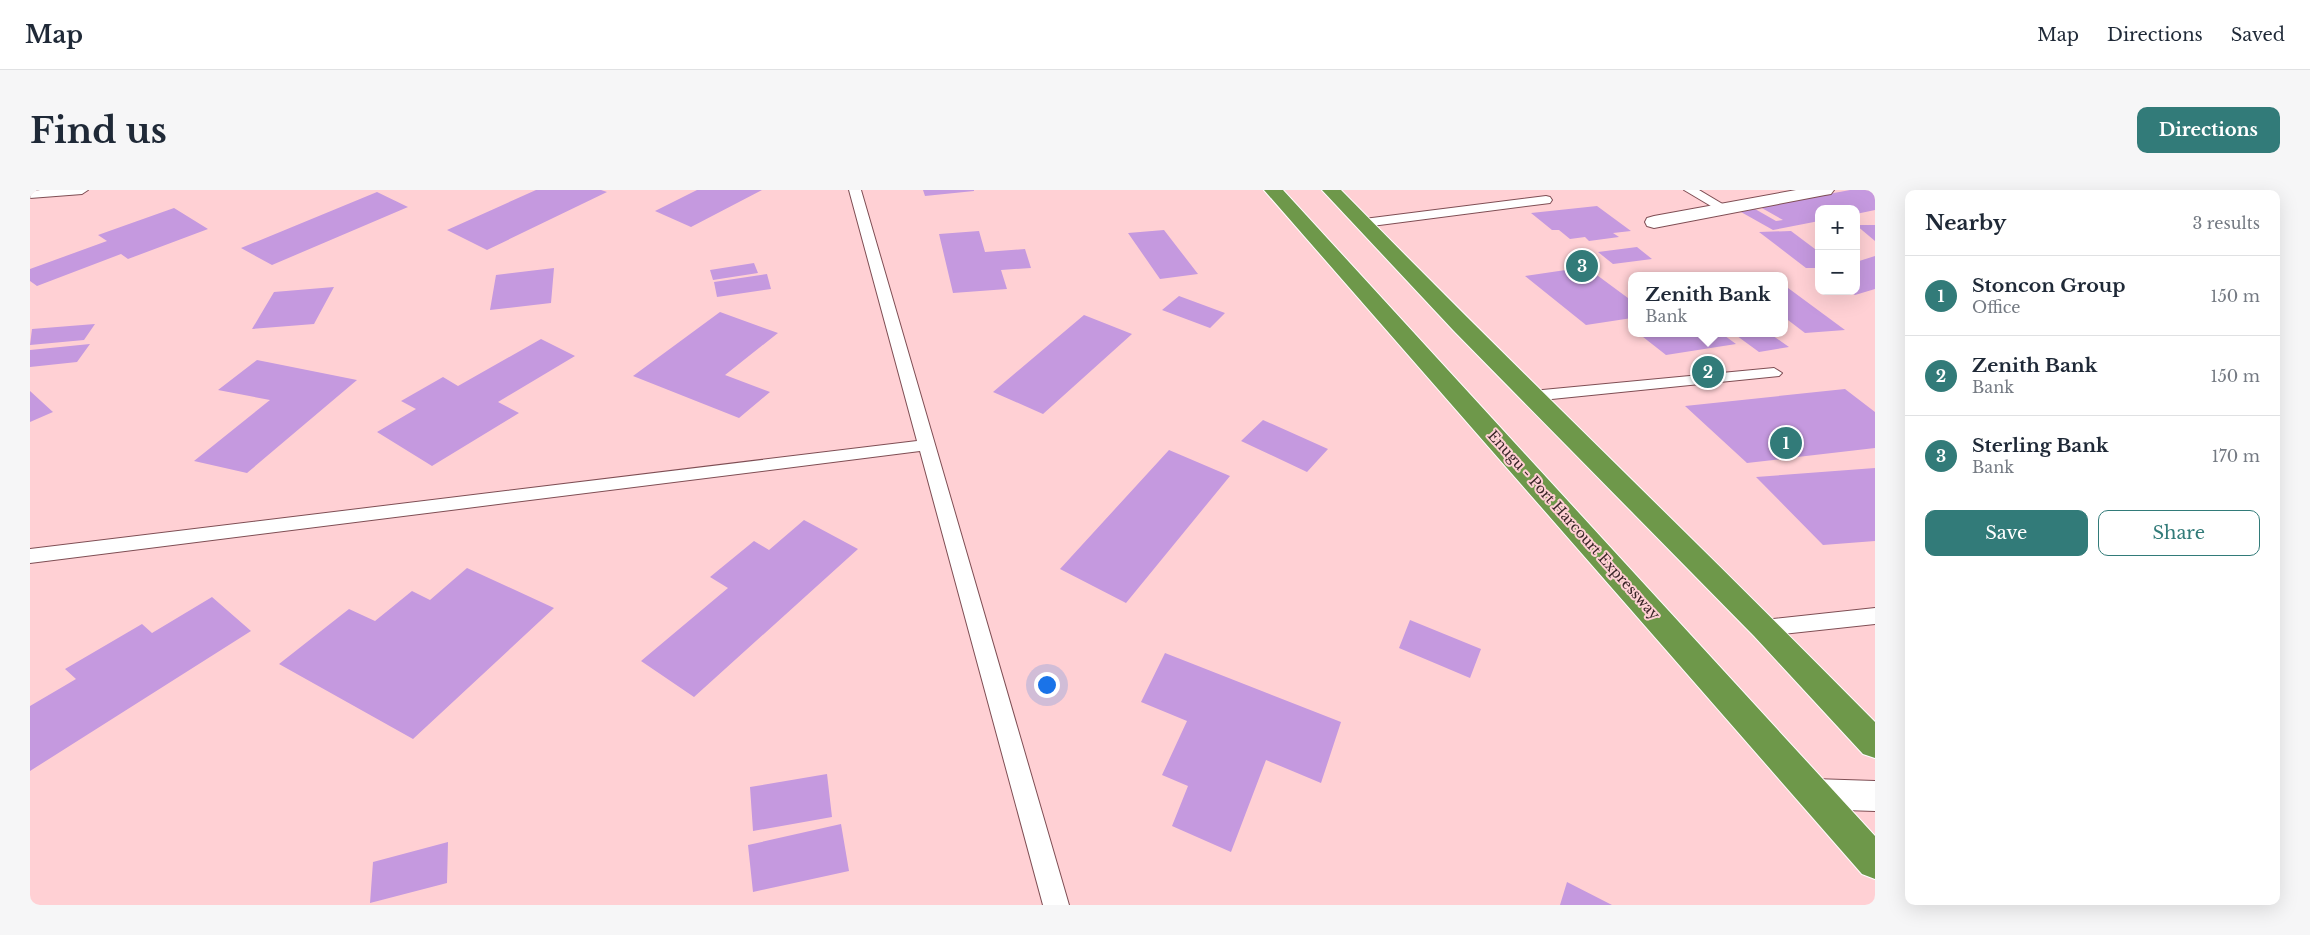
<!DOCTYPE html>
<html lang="en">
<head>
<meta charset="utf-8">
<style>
	:root { --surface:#fff; --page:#f6f6f7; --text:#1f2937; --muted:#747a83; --line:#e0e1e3; --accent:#327b79 }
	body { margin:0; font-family:"Libre Baskerville",serif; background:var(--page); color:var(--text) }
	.controls { position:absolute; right:15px; top:15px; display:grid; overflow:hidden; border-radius:10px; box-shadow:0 5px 20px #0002 }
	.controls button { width:45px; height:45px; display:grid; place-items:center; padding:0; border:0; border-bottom:1px solid var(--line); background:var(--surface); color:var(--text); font:25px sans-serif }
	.you { position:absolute; left:1016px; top:494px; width:18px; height:18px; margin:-12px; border:4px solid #fff; border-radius:50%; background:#1a73e8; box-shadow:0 0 0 8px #1a73e833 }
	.badge { display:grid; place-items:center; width:32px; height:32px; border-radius:50%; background:var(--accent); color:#fff; font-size:16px; font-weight:700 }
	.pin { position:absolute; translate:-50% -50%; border:2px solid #fff; box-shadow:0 1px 5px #0006 }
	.popup { position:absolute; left:1598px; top:82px; width:160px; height:65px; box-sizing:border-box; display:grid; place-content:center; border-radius:10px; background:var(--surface); filter:drop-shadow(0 1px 4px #0005); font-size:16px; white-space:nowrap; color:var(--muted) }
	.popup b { font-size:19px; color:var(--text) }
	.popup::after { content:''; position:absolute; left:50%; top:100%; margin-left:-10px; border:10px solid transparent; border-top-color:var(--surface) }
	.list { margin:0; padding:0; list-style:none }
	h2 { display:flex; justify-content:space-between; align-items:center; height:65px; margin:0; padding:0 20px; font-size:21px }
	h2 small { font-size:16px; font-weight:400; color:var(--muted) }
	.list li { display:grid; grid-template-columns:32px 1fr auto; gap:15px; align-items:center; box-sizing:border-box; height:80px; padding:0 20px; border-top:1px solid var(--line) }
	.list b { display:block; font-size:19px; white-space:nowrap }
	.list p { margin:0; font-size:16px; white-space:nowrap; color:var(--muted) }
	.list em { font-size:16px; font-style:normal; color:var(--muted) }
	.actions { display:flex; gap:10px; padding:15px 20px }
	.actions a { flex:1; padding:11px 0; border:1px solid var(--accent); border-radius:10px; text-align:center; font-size:18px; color:var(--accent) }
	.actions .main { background:var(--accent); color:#fff }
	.map { position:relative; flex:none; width:1845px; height:715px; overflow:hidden; border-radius:10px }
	header { display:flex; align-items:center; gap:30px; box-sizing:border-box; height:70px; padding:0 25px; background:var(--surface); border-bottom:1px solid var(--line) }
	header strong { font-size:24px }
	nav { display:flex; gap:28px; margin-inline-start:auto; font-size:18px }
	.intro { display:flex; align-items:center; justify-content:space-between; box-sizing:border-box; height:120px; padding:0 30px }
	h1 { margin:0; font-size:35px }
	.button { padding:12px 22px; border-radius:10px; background:var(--accent); color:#fff; font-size:18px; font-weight:700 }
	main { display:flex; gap:30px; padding:0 30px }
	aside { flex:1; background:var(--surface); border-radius:10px; box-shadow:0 5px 20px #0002 }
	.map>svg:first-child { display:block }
	.building { fill:#c599df }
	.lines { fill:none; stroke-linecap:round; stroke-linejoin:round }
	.lane-casing { stroke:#7f4e54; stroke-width:2 }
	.street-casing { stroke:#7f4e54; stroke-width:2 }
	.highway-casing { stroke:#fff; stroke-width:2 }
	.lane { fill:#fff; fill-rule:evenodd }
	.street { fill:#fff; fill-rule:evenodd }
	.highway { fill:#6e984a; fill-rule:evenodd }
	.labels { text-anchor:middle; stroke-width:4; stroke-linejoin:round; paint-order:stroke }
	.street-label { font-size:14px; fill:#3b2628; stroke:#ffd0d4 }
</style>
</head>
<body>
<header>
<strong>Map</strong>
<nav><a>Map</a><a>Directions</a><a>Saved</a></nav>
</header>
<div class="intro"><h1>Find us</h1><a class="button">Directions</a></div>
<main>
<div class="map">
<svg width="1845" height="715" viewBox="0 0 1845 715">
	<rect width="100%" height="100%" fill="#ffd0d4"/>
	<path class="building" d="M506 0H571L577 2 457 60 417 40Z
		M667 0H732L661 37 625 21Z
		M893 0H944V1L895 6Z
		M1820 0H1845V20L1826 24V19H1789V31L1743 40 1711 22 1725 19 1746 31 1753 30 1730 17Z
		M347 2 378 17 242 75 211 58Z
		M1567 16 1601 41 1583 43 1589 47 1559 51 1555 47 1540 49 1529 40H1522L1501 23Z
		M144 18 178 39 98 69 91 64 7 96 0 91V79L77 51 68 45Z
		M1826 35H1845V51Z
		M1134 40 1168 84 1130 89 1098 43Z
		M949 41 955 62 995 59 1001 78 971 80 977 99 923 103 909 44Z
		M1761 41 1789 62V78H1776L1729 42Z
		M1607 57 1622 69 1583 74 1568 62Z
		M1845 66V99L1825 105 1818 101H1826V72Z
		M724 73 728 83 683 90 680 80Z
		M1556 77 1602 111V128L1556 135 1495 86Z
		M524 78 521 113 460 120 466 85Z
		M737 84 741 99 687 107 684 92Z
		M1754 95 1815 140 1775 143 1754 127Z
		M304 97 284 134 222 139 244 102Z
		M1149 106 1195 123 1180 138 1132 120Z
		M690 122 748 143 695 185 740 202 709 228 603 186Z
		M1054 125 1102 144 1013 224 963 202Z
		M65 134 54 150 0 155 2 139Z
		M1608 143H1691L1706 154 1636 165Z
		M1703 143H1739L1759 157 1729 162Z
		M511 149 545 166 468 212 489 223 402 276 347 242 386 219 371 211 413 187 428 196Z
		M60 154 47 172 0 177V160Z
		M227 170 327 190 217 283 164 271 240 210 188 200Z
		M1815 199 1845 222V258L1717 273 1655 216Z
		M0 201 23 222 0 232Z
		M1233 230 1298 259 1277 282 1211 251Z
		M1139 260 1200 286 1096 413 1030 379Z
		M1845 278V351L1793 355 1726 287Z
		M774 330 828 359 664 507 611 471 698 398 680 387 724 351 739 360Z
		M437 378 524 418 383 549 249 474 319 419 345 431 382 401 400 410Z
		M182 407 221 441 0 581V516L46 489 35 479 112 434 122 443Z
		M1380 430 1451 459 1440 488 1369 458Z
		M1135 463 1311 532 1291 593 1236 570 1201 662 1142 636 1158 596 1132 585 1157 531 1111 512Z
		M797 584 802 627 723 641 720 597Z
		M811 634 819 681 723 702 718 655Z
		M418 652 417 693 340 713 343 672Z
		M1537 692 1582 715H1530Z"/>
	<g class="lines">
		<defs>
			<path id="lane" d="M0 0H58L52 4 0 8Z
				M819 0H831L1039 715H1013L890 261 0 373V359L887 251Z
				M1654 0H1669L1701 19 1699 22H1691Z
				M1516 6 1520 7 1522 10 1520 13 1334 37 1328 33 1334 29Z
				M1744 178 1752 183 1749 186 1502 211 1494 206 1502 201Z
				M1845 418V434L1734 446 1727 443 1724 438 1727 433 1734 430Z"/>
			<path id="street" d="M1766 0H1804L1801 4 1795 5 1624 38 1617 36 1615 32 1617 28 1624 26Z
				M1784 589 1845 591V621L1784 619 1772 615 1767 604 1772 593Z"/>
			<path id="highway" d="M1234 0H1253L1845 646V689L1832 684Z
				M1292 0H1311C1487 180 1669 353 1845 532V568L1833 564 1724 446 1424 141Z"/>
		</defs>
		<use href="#lane" class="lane-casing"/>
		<use href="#street" class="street-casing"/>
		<use href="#highway" class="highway-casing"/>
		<use href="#lane" class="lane"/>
		<use href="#street" class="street"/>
		<use href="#highway" class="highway"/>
	</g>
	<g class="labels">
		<g class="street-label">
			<text transform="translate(1544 335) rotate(48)" y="5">Enugu - Port Harcourt Expressway</text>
		</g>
	</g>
</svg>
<div class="controls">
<button>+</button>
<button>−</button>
</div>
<div class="you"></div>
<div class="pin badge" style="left:1756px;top:253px">1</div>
<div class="pin badge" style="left:1678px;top:182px">2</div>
<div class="popup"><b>Zenith Bank</b>Bank</div>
<div class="pin badge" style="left:1552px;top:76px">3</div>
</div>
<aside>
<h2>Nearby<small>3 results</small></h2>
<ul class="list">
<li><span class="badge">1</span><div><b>Stoncon Group</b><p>Office</p></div><em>150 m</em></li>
<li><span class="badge">2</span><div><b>Zenith Bank</b><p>Bank</p></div><em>150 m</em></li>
<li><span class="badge">3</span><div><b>Sterling Bank</b><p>Bank</p></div><em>170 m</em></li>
</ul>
<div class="actions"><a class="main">Save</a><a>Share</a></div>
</aside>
</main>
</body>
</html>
